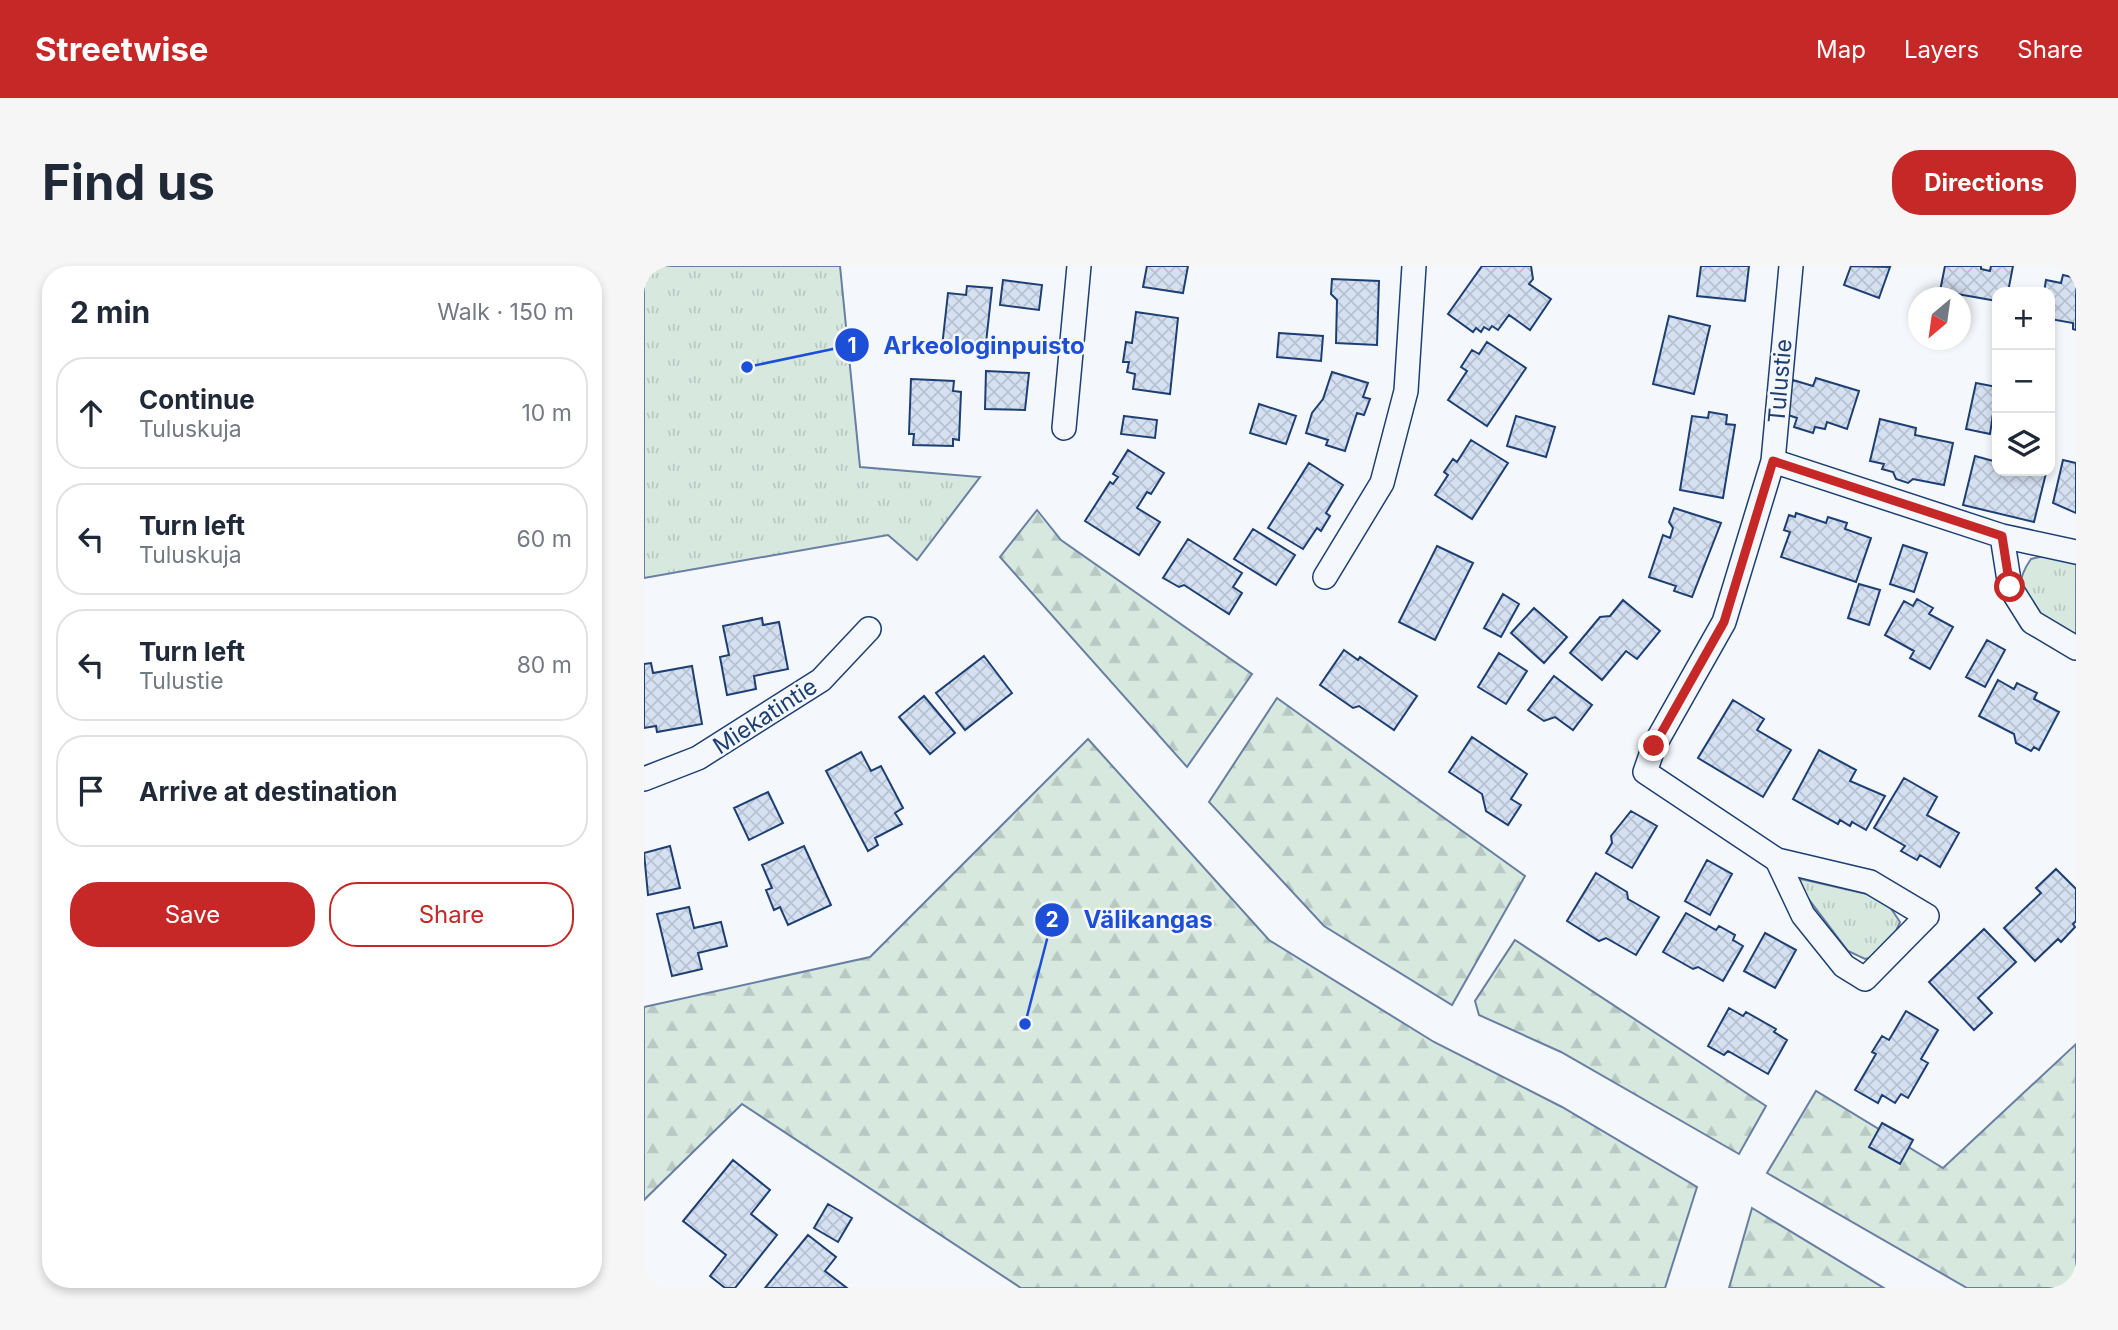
<!DOCTYPE html>
<html lang="en">
<head>
<meta charset="utf-8">
<style>
	:root { --surface:#fff; --page:#f6f6f7; --text:#1f2937; --muted:#747a83; --line:#e0e1e3; --accent:#c62828 }
	body { margin:0; font-family:Inter,sans-serif; background:var(--page); color:var(--text) }
	.controls { position:absolute; right:21px; top:21px; display:grid; overflow:hidden; border-radius:14px; box-shadow:0 4px 10px #0003 }
	.controls button { width:63px; height:63px; display:grid; place-items:center; padding:0; border:0; border-bottom:2px solid var(--line); background:var(--surface); color:var(--text); font:35px sans-serif }
	.compass { position:absolute; left:1264px; top:21px; width:63px; height:63px; border-radius:50%; background:var(--surface); box-shadow:0 4px 10px #0003; rotate:209deg }
	.stop { position:absolute; width:21px; height:21px; margin:-16px; border:5px solid #c62828; border-radius:50%; background:#fff }
	.stop.end { background:#c62828; border-color:#fff; box-shadow:0 2px 7px #0008 }
	.list { margin:0; padding:0; list-style:none }
	h2 { display:flex; justify-content:space-between; align-items:center; height:91px; margin:0; padding:0 28px; font-size:30px }
	h2 small { font-size:23px; font-weight:400; color:var(--muted) }
	.list li { display:grid; grid-template-columns:46px 1fr auto; gap:21px; align-items:center; box-sizing:border-box; height:112px; margin:0 14px 14px; padding:0 14px; border:2px solid var(--line); border-radius:28px }
	.list b { display:block; font-size:26px; white-space:nowrap }
	.list p { margin:0; font-size:23px; white-space:nowrap; color:var(--muted) }
	.list em { font-size:23px; font-style:normal; color:var(--muted) }
	.actions { display:flex; gap:14px; padding:21px 28px }
	.actions a { flex:1; padding:16px 0; border:2px solid var(--accent); border-radius:28px; text-align:center; font-size:24px; color:var(--accent) }
	.actions .main { background:var(--accent); color:#fff }
	.icon { flex:none; width:38px; height:38px; fill:none; stroke:currentColor; stroke-width:2; stroke-linecap:round; stroke-linejoin:round }
	.map { position:relative; flex:none; width:1432px; height:1022px; overflow:hidden; border-radius:28px }
	header { display:flex; align-items:center; gap:42px; box-sizing:border-box; height:98px; padding:0 35px; background:var(--accent); color:#fff }
	header strong { font-size:33px }
	nav { display:flex; gap:38px; margin-inline-start:auto; font-size:24px }
	.intro { display:flex; align-items:center; justify-content:space-between; box-sizing:border-box; height:168px; padding:0 42px }
	h1 { margin:0; font-size:49px }
	.button { padding:18px 32px; border-radius:28px; background:var(--accent); color:#fff; font-size:24px; font-weight:700 }
	main { display:flex; gap:42px; padding:0 42px }
	aside { flex:1; background:var(--surface); border-radius:28px; box-shadow:0 4px 10px #0003 }
	.map>svg:first-child { display:block }
	.grass { fill:url(#grass-tufts); stroke:#687fa3; stroke-width:2 }
	.forest { fill:url(#forest-firs); stroke:#687fa3; stroke-width:2 }
	.building { fill:url(#building-cross-hatch); stroke:#1d3f73; stroke-width:2 }
	.lines { fill:none; stroke-linecap:round; stroke-linejoin:round }
	.minor-casing { stroke:#1d3f73; stroke-width:26 }
	.minor { stroke:#f4f7fb; stroke-width:23 }
	.route { stroke:#c62828; stroke-width:9 }
	.labels { text-anchor:middle; stroke-width:5; stroke-linejoin:round; paint-order:stroke }
	.street-label { font-size:23px; fill:#1d3f73; stroke:#f4f7fb }
	.leader { fill:none; stroke:#1d4ed8; stroke-width:2.5 }
	.callout-dot { fill:#1d4ed8; stroke:#f4f7fb; stroke-width:2.5 }
	.mark-label { font-size:21px; text-anchor:middle; font-weight:bold; fill:#fff }
	.callout-label { font-size:24px; text-anchor:middle; font-weight:bold; fill:#1d4ed8; stroke:#f4f7fb; stroke-width:5; stroke-linejoin:round; paint-order:stroke }
</style>
</head>
<body>
<header>
<strong>Streetwise</strong>
<nav><a>Map</a><a>Layers</a><a>Share</a></nav>
</header>
<div class="intro"><h1>Find us</h1><a class="button">Directions</a></div>
<main>
<aside>
<h2>2 min<small>Walk · 150 m</small></h2>
<ul class="list">
<li><svg class="icon" aria-label="ahead" viewBox="0 0 24 24"><path d="M12 20V5M6 11l6-6 6 6"/></svg><div><b>Continue</b><p>Tuluskuja</p></div><em>10 m</em></li>
<li><svg class="icon" aria-label="left" viewBox="0 0 24 24"><path d="M17 20v-9H6M10 6l-5 5 5 5"/></svg><div><b>Turn left</b><p>Tuluskuja</p></div><em>60 m</em></li>
<li><svg class="icon" aria-label="left" viewBox="0 0 24 24"><path d="M17 20v-9H6M10 6l-5 5 5 5"/></svg><div><b>Turn left</b><p>Tulustie</p></div><em>80 m</em></li>
<li><svg class="icon" aria-label="arrive" viewBox="0 0 24 24"><path d="M6 21V4h12l-3 4 3 4H6"/></svg><div><b>Arrive at destination</b></div></li>
</ul>
<div class="actions"><a class="main">Save</a><a>Share</a></div>
</aside>
<div class="map">
<svg width="1432" height="1022" viewBox="0 0 1432 1022">
	<defs>
		<pattern id="grass-tufts" width="24" height="20" patternUnits="userSpaceOnUse" patternTransform="scale(1.75)"><rect width="24" height="20" fill="#d7e8df"/><path d="M3 7l-1-3M5 7V3M7 7l1-3M15 17l-1-3M17 17v-4M19 17l1-3" fill="none" stroke="#b8c8c3"/></pattern>
		<pattern id="forest-firs" width="22" height="20" patternUnits="userSpaceOnUse" patternTransform="scale(1.75)"><rect width="22" height="20" fill="#d7e8df"/><path d="M5 1l3.5 6h-7zM16 11l3.5 6h-7z" fill="#b8c8c3"/></pattern>
		<pattern id="building-cross-hatch" width="8" height="8" patternUnits="userSpaceOnUse" patternTransform="scale(1.75)"><rect width="8" height="8" fill="#d5e0f0"/><path d="M0 0l8 8M0 8l8-8" fill="none" stroke="#b6c1d1"/></pattern>
	</defs>
	<rect width="100%" height="100%" fill="#f4f7fb"/>
	<path class="grass" d="M0 0H196L216 201 336 211 273 294 244 269 0 312Z
		M1403 289 1432 295V369C1399 352 1356 337 1387 293Z
		M1157 613 1223 628 1244 638 1256 656 1242 688 1221 693 1204 685 1154 619Z"/>
	<path class="forest" d="M393 244 417 274 608 408 543 501 356 291Z
		M633 432 881 610 808 739 680 660 565 536Z
		M444 473 625 674 790 776 918 841 1053 921 1021 1022H377L98 838 0 934V741L226 691Z
		M871 674 1122 840 1095 888 917 786 835 749 831 735Z
		M1432 778V1022H1323L1123 907 1172 825 1299 902Z
		M1108 942 1240 1022H1085Z"/>
	<path class="building" d="M503 0H544L539 27 499 21Z
		M838 0H887L889 13 885 18 907 33 886 64 865 49 854 64 848 60 845 64 840 61 837 66 832 62 829 66 804 48Z
		M1057 0H1105L1101 35 1053 30Z
		M1207 0 1246 1 1235 32 1200 19Z
		M1301 0H1337V3L1346 5 1347 0H1369L1364 26H1353V35L1296 25Z
		M1419 9 1432 12V64L1429 63V57L1406 53V26H1400L1402 14 1417 17Z
		M688 13 735 15 733 79 692 77 693 34 687 28Z
		M359 14 398 19 395 44 356 39Z
		M323 20 348 22 341 86 298 81 304 27 322 29Z
		M492 46 534 52 526 128 489 123 491 108 483 106 485 96H479L482 76 488 77Z
		M1025 50 1066 60 1050 128 1009 118Z
		M635 67 679 70 677 95 633 91Z
		M843 76 882 102 843 160 804 134 823 105 817 101 828 84 835 88Z
		M342 105 385 107 381 144 341 143Z
		M688 106 724 117 719 131 726 133 720 149 713 147 701 185 682 179 684 174 662 167 668 147 679 133Z
		M1172 112 1215 125 1203 163 1183 156 1181 163 1171 161 1169 167 1150 161 1153 152 1138 147 1149 114 1169 120Z
		M267 113 310 115 309 125 317 126 315 174 309 173V180L269 179 270 168H265Z
		M1332 117 1353 121 1346 168 1322 163Z
		M615 138 652 150 642 178 606 167Z
		M1065 146 1083 149 1082 158 1091 159 1079 232 1036 224 1048 150 1064 152Z
		M480 150 513 154 511 172 477 168Z
		M872 150 911 161 902 191 863 180Z
		M1236 153 1272 162 1271 169 1309 177 1300 219 1269 213 1264 217 1252 213 1249 206 1238 203 1240 198 1226 195Z
		M827 174 864 197 828 253 791 229 804 209 800 206 809 193 813 196Z
		M484 184 520 207 507 228 503 226 493 242 516 256 495 289 441 255 466 216 469 218 474 211 469 208Z
		M1331 190 1353 196V205L1402 207 1390 256 1319 239Z
		M1419 194 1432 197V247L1409 237Z
		M665 197 699 219 682 247 686 250 677 265 673 262 659 283 624 262Z
		M1030 242 1077 257 1048 331 1030 325 1032 320 1005 311 1019 269 1026 272 1029 262 1025 256Z
		M1152 247 1182 257 1184 251 1203 257 1201 263 1227 272 1212 316 1137 291 1146 266 1140 264 1145 249 1151 251Z
		M609 263 651 289 632 319 590 293Z
		M544 273 598 307 589 321 598 327 585 348 540 319 535 321 519 312Z
		M1259 279 1283 287 1270 326 1246 318Z
		M793 280 829 297 791 374 755 356Z
		M1215 318 1236 324 1225 359 1204 352Z
		M859 328 875 338 857 371 840 362Z
		M1273 333 1289 342 1285 348 1309 361 1286 403 1266 392 1270 385 1241 369 1260 335 1269 340Z
		M979 334 1016 365 993 393 982 385 958 414 926 387 956 351 966 350Z
		M890 342 923 371 900 397 867 367Z
		M118 352 119 359 135 356 144 403 110 410 112 423 83 429 76 391 85 389 79 360Z
		M1343 374 1361 384 1341 421 1322 411Z
		M700 384 714 394 716 391 773 430 750 464 715 440 709 442 676 419Z
		M855 387 883 405 862 438 834 421Z
		M340 390 368 427 321 464 292 427Z
		M7 397 9 407 48 400 58 458 13 466 12 460 0 462V398Z
		M910 410 948 439 929 464 911 451 900 455 884 444Z
		M1354 414 1370 423 1373 417 1393 427 1390 433 1415 446 1395 484 1390 481 1387 485 1372 477 1370 468 1335 450Z
		M280 430 311 467 286 488 255 451Z
		M1089 434 1120 453 1113 464 1147 484 1119 531 1054 492Z
		M828 471 883 508 867 533 877 539 864 559 842 545 838 528 805 506Z
		M1175 484 1212 504 1206 515 1241 530 1222 564 1208 556 1206 560 1196 554 1194 558 1149 533Z
		M217 486 227 505 237 500 259 542 251 547 258 558 231 572 234 579 224 585 182 505Z
		M1260 512 1293 531 1283 549 1315 567 1296 601 1276 589 1273 594 1257 585 1261 580 1230 562Z
		M124 526 139 557 105 574 90 542Z
		M987 545 1013 560 988 602 962 587 968 577 967 570Z
		M26 580 36 622 4 629 0 587Z
		M160 580 187 639 144 659 136 641 130 644 122 624 128 622 118 599Z
		M1063 594 1088 608 1066 649 1041 635Z
		M1412 603 1432 623V655L1429 658 1431 661 1417 676 1414 673 1391 695 1360 662 1397 627 1392 622Z
		M952 607 983 626 984 633 1015 651 992 689 962 672 955 675 923 655Z
		M45 641 50 662 77 656 83 680 54 687 58 703 28 710 13 648Z
		M1042 647 1072 664 1075 660 1091 669 1089 674 1099 680 1079 715 1054 701 1049 703 1019 686Z
		M1340 663 1372 696 1334 732 1348 747 1330 764 1285 716Z
		M1121 667 1152 684 1131 722 1100 705Z
		M1085 742 1099 750 1102 746 1132 763 1130 766 1143 774 1124 808 1084 785 1080 789 1064 780Z
		M1262 745 1294 764 1277 793 1284 797 1264 832 1257 828 1251 837 1238 829 1234 837 1211 824 1232 788 1228 786 1238 770 1245 774Z
		M1238 857 1269 874 1256 898 1225 881Z
		M89 894 126 924 107 948 133 969 91 1022H81L66 1010 82 989 39 955Z
		M184 938 208 952 194 976 170 962Z
		M164 969 192 991 181 1005 203 1022H121Z"/>
	<g class="lines">
		<defs>
			<path id="minor" d="M420 162 435 0
				M1129 195 1358 270 1432 286
				M1358 270 1366 321 1388 356 1432 382
				M681 311 738 217 762 125 770 0
				M0 513 54 492 177 414 225 363
				M1133 594 1226 616 1283 650 1221 713 1200 700 1159 649 1133 594 1001 506 1010 480 1080 356 1129 195 1147 0"/>
		</defs>
		<use href="#minor" class="minor-casing"/>
		<use href="#minor" class="minor"/>
	</g>
	<g class="lines">
		<path class="route" d="M1010 480 1080 356 1129 195 1358 270 1366 321"/>
	</g>
	<g class="labels">
		<g class="street-label">
			<text transform="translate(1136 115) rotate(-85)" y="8">Tulustie</text>
			<text transform="translate(121 450) rotate(-33)" y="8">Miekatintie</text>
		</g>
	</g>
	<path class="leader" d="M103 101L208 79M381 758L408 654"/>
	<g class="callout-dot">
		<circle cx="103" cy="101" r="7"/>
		<circle cx="381" cy="758" r="7"/>
		<circle cx="208" cy="79" r="18"/>
		<circle cx="408" cy="654" r="18"/>
	</g>
	<g class="mark-label">
		<text x="208" y="87">1</text>
		<text x="408" y="661">2</text>
	</g>
	<g class="callout-label">
		<text x="340" y="88">Arkeologinpuisto</text>
		<text x="504" y="662">Välikangas</text>
	</g>
</svg>
<div class="controls">
<button>+</button>
<button>−</button>
<button><svg class="icon" aria-label="layers" viewBox="0 0 24 24"><path d="M12 4l9 5-9 5-9-5zM3 14l9 5 9-5"/></svg></button>
</div>
<svg class="compass" viewBox="-18 -18 36 36"><path d="M0-13l5 13h-10z" fill="#e53935"/><path d="M0 13l5-13h-10z" fill="#747a83"/></svg>
<div class="stop" style="left:1366px;top:321px"></div>
<div class="stop end" style="left:1010px;top:480px"></div>
</div>
</main>
</body>
</html>
